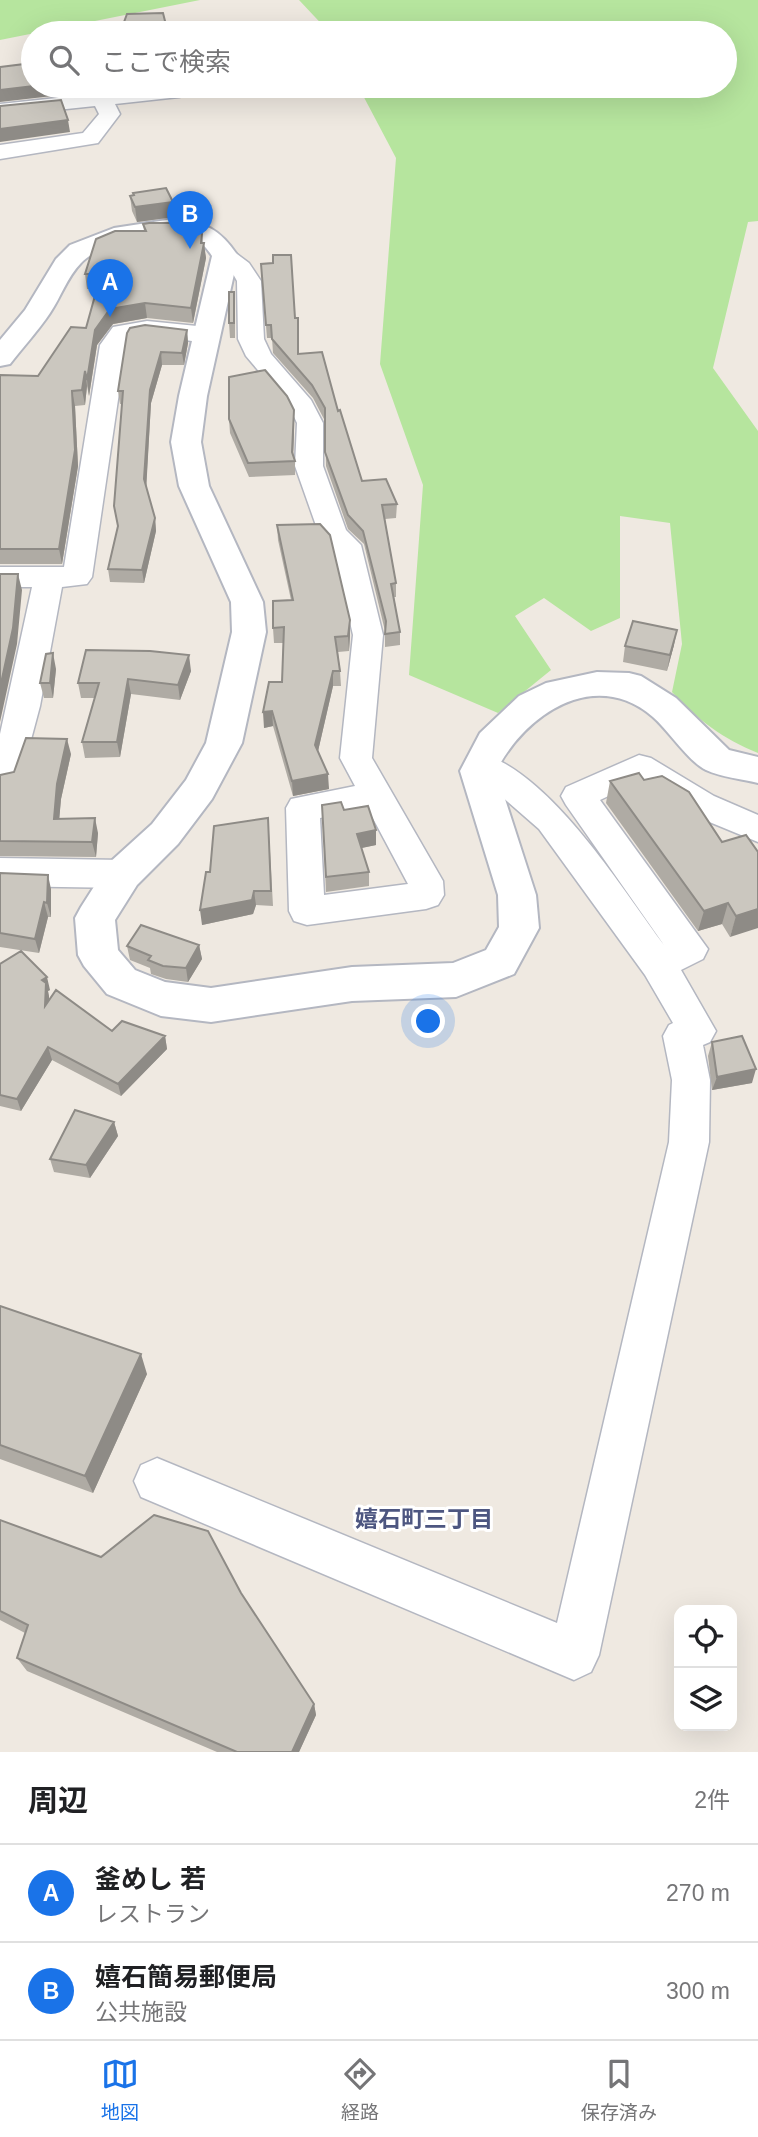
<!DOCTYPE html>
<html lang="ja">
<head>
<meta charset="utf-8">
<style>
	:root { --surface:#fff; --page:#f6f6f6; --text:#202124; --muted:#757577; --line:#e0e0e0; --accent:#1a73e8 }
	body { margin:0; font-family:Helvetica,"Noto Sans JP",sans-serif; background:var(--page); color:var(--text) }
	.controls { position:absolute; right:21px; bottom:21px; display:grid; overflow:hidden; border-radius:14px; box-shadow:0 7px 28px #0002 }
	.controls button { width:63px; height:63px; display:grid; place-items:center; padding:0; border:0; border-bottom:2px solid var(--line); background:var(--surface); color:var(--text); font:35px sans-serif }
	.you { position:absolute; left:429px; top:1022px; width:24px; height:24px; margin:-18px; border:5px solid #fff; border-radius:50%; background:#1a73e8; box-shadow:0 0 0 10px #1a73e833 }
	.badge { display:grid; place-items:center; width:46px; height:46px; border-radius:50%; background:var(--accent); color:#fff; font-size:23px; font-weight:700 }
	.pin { position:absolute; translate:-50% -58px; filter:drop-shadow(0 2px 4px #0008) }
	.pin::after { content:''; position:absolute; top:37px; width:24px; height:21px; background:inherit; clip-path:polygon(0 0,100% 0,50% 100%) }
	.list { margin:0; padding:0; list-style:none }
	h2 { display:flex; justify-content:space-between; align-items:center; height:91px; margin:0; padding:0 28px; font-size:30px }
	h2 small { font-size:23px; font-weight:400; color:var(--muted) }
	.list li { display:grid; grid-template-columns:46px 1fr auto; gap:21px; align-items:center; box-sizing:border-box; height:98px; padding:0 28px; border-top:2px solid var(--line) }
	.list b { display:block; font-size:26px; white-space:nowrap }
	.list p { margin:0; font-size:23px; white-space:nowrap; color:var(--muted) }
	.list em { font-size:23px; font-style:normal; color:var(--muted) }
	.icon { flex:none; width:38px; height:38px; fill:none; stroke:currentColor; stroke-width:2; stroke-linecap:round; stroke-linejoin:round }
	.map { position:relative; flex:none; width:758px; height:1752px; overflow:hidden }
	.search { position:absolute; background:var(--surface); box-shadow:0 7px 28px #0002; left:21px; right:21px; top:21px; height:77px; display:flex; align-items:center; gap:18px; box-sizing:border-box; padding:0 24px; border-radius:38px; color:var(--muted); font-size:26px }
	.sheet { height:287px; background:var(--surface) }
	nav { display:flex; justify-content:space-around; align-items:center; box-sizing:border-box; height:98px; border-top:2px solid var(--line); background:var(--surface); font-size:19px; color:var(--muted) }
	nav a { display:grid; justify-items:center; gap:4px }
	nav .on { color:var(--accent) }
	.map>svg:first-child { display:block }
	.green { fill:#b6e59e }
	.lines { fill:none; stroke-linecap:round; stroke-linejoin:round }
	.minor-casing { stroke:#b4b7c1; stroke-width:3 }
	.tertiary-casing { stroke:#b4b7c1; stroke-width:4 }
	.minor { fill:#fff; fill-rule:evenodd }
	.tertiary { fill:#fff; fill-rule:evenodd }
	.wall { fill:#afaba4 }
	.shaded-wall { fill:#8e8b86 }
	.building { fill:#cbc7bf; stroke:#8e8b86; stroke-width:2 }
	.labels { text-anchor:middle; stroke-width:6; stroke-linejoin:round; paint-order:stroke }
	.near-neighbourhood-label { font-size:23px; font-weight:bold; fill:#4d5680; stroke:#fff }
</style>
</head>
<body>
<div class="map">
<svg width="758" height="1752" viewBox="0 0 758 1752">
	<rect width="100%" height="100%" fill="#efe9e1"/>
	<path class="green" d="M0 0H200L0 40Z
		M299 0H758V221L748 222 713 368 758 431V753C723 739 698 720 672 692L682 644 670 523 620 516V618L591 631 544 598 515 616 551 670 498 713 409 675 423 485 380 364 396 158 358 86H725V33H330Z"/>
	<g class="lines">
		<defs>
			<path id="minor" d="M170 86H194L186 95 179 97 115 104 120 114 98 143 0 159V145L83 133 99 114 95 106 0 116V104Z
				M225 249 233 251 249 263 261 281 264 339 271 354 311 400 323 423V466L346 530 361 545 383 635 372 758 443 881 444 895 438 905 426 909 307 925 294 921 289 911 286 808 291 799 355 786 340 758 353 635 333 549 319 534 295 466 297 423 290 408 246 356 238 339 237 281 232 272 213 256 217 251ZM368 809 408 884 324 895 320 818Z
				M147 321 207 327 216 330 220 335 216 340 207 343 147 335 130 338 126 345 92 577 87 584 62 587 40 706 21 777 16 786 0 788V734L32 587H0V567H64L100 345 113 327Z
				M481 753C552 775 620 886 664 945L566 805 561 796 566 787 639 755 651 758 714 796 758 815V842L690 814 638 782 600 800 708 949 703 959 681 970 716 1031 710 1042 703 1045 710 1080 709 1142 599 1655 591 1672 574 1680 141 1497 134 1481 141 1465 157 1458 557 1623 669 1142 672 1080 663 1036 669 1025 673 1023 645 975 539 829 500 795 469 774 465 765 469 756Z
				M0 858 123 860 135 864 140 874 135 884 123 888 0 886Z"/>
			<path id="tertiary" d="M173 219C206 223 219 228 238 256L207 396 201 442 209 486 263 602 266 632 242 743 212 799 178 844 137 885 115 920 118 950 135 970 165 982 211 988 352 967 453 963 486 950 499 927 498 895 460 771 480 733 519 696 546 683 597 672 629 673 641 676 676 698 729 750 758 757V783C742 779 721 777 706 770 688 761 669 731 653 717 595 667 525 714 496 771L536 895 539 928 514 974 456 997 352 1001 211 1022 161 1016 107 994 84 966 78 955 75 918 81 907 109 863 152 824 186 780 206 743 232 632 231 602 179 486 171 442 179 396 212 256C207 248 201 242 193 238 166 226 100 242 81 263 67 277 61 297 50 313 38 331 23 347 10 364L0 366V340L25 310 56 259 70 245 114 228Z"/>
		</defs>
		<use href="#minor" class="minor-casing"/>
		<use href="#tertiary" class="tertiary-casing"/>
		<use href="#minor" class="minor"/>
		<use href="#tertiary" class="tertiary"/>
	</g>
	<path class="wall" d="M133 193 173 202 174 217 137 222 132 211 130 196 133 195Z
		M143 224 203 243 206 258 193 323 147 318 113 324 97 345 89 396 87 386 85 405 75 406 78 466 62 564H0V375L38 376 86 328 97 289H87L85 274 144 231Z
		M261 264 295 318 299 332 298 354 338 411 362 481 397 504 396 518 385 519 396 583V597H394L400 632V645L385 647V631L364 544 348 529 326 466 325 421 313 398 273 353 272 338H267Z
		M235 307V338H230L229 323Z
		M187 330 188 343 184 365H162L151 403 146 487 155 518 156 531 144 583 110 582 108 569 118 527 114 506 122 404H120L118 391 127 333Z
		M294 410V424L293 456 295 461V475L249 477 230 433 229 419Z
		M277 525 350 620V635L349 651 338 652 340 671 341 686H333L318 751 329 789 293 796 273 726 264 728 282 682 283 643H274L273 628 291 600 278 540Z
		M674 645 667 671 623 662 625 646Z
		M56 669 53 698H44L40 683Z
		M191 671 180 700 131 694 120 757 85 758 82 742 95 698H81L78 683Z
		M71 754 61 799 59 819 98 833 96 857 0 856V775L14 772Z
		M644 780 722 842 758 852 730 937 722 924 698 931 606 803 610 781Z
		M322 805 344 810 376 830V845L361 848 369 872V886L326 892Z
		M269 833 273 906 256 905 253 914 202 925 210 872Z
		M0 873 51 889V917H48L39 953 0 947Z
		M199 945 202 959 188 982 166 979 151 974 150 968 130 960 127 946Z
		M0 964 50 990 48 991 49 1000 112 1031 165 1036 167 1049 121 1096 52 1060 21 1111 0 1106Z
		M712 1042 752 1083 712 1090 708 1056Z
		M114 1122 118 1136 90 1178 54 1172 50 1159Z
		M0 1306 147 1374 93 1493 0 1459Z
		M0 1520 101 1557 241 1593 314 1704 316 1715 299 1752H217L27 1671 17 1658 25 1633 0 1620Z"/>
	<path class="shaded-wall" d="M34 86H140L0 102V90Z
		M68 120 70 132 0 142V129Z
		M173 202 174 217 137 222 135 207Z
		M202 234 203 249 204 243 206 258 193 323 191 308Z
		M145 303 147 318 113 324 97 345 89 396 87 380 95 330 110 309Z
		M187 330 188 343 184 365 182 353Z
		M161 352 162 365 151 403 146 492 144 479 150 390Z
		M85 371 87 386 85 405 82 390Z
		M72 391 75 406 78 466 62 564 59 549Z
		M294 410V424L293 462 292 452Z
		M155 518 156 531 144 583 142 570Z
		M18 574 22 590 17 644 0 722V688Z
		M350 620V635L349 651 348 636Z
		M677 630 674 645 667 671 670 655Z
		M53 653 56 669 53 698 50 683Z
		M189 655 191 671 180 700 178 685Z
		M333 671V686L316 760 315 745Z
		M128 679 131 694 120 757 117 742Z
		M272 711 273 726 264 728 263 712Z
		M67 739 71 754 61 799 58 834 54 819 57 784Z
		M328 774 329 789 293 796 292 781Z
		M95 818 98 833 96 857 92 842Z
		M376 830V845L357 849V834Z
		M48 875 51 889V917L47 903Z
		M254 891 256 905 253 914 202 925 200 910Z
		M44 902 48 917 39 953 35 939Z
		M728 903 722 924 698 931 704 911Z
		M758 909V928L730 937 736 916Z
		M199 945 202 959 188 982 186 968Z
		M47 977 50 990 48 991 49 996V1019L45 1006 42 980Z
		M165 1036 167 1049 121 1096 118 1084Z
		M48 1047 52 1060 21 1111 17 1099Z
		M756 1069 752 1083 712 1090 717 1077Z
		M114 1122 118 1136 90 1178 86 1165Z
		M141 1354 147 1374 93 1493 85 1476Z
		M314 1704 316 1715 299 1752H292Z"/>
	<path class="building" d="M163 13 168 33H120L127 14Z
		M33 63V86H34L0 90V67Z
		M61 100 68 120 0 129V106Z
		M166 188 173 202 135 207 130 196 134 195 133 193Z
		M149 223H179L186 228H194L202 234 201 243H204L191 308 145 303 110 309 95 330 87 380 85 371 82 390 72 391 75 450 59 549H0V375L38 376 71 327 86 328 101 274H85L96 239 115 231H146L143 224Z
		M273 255H291L295 318H298V354L322 352 338 411 340 410 362 481 386 479 397 504 382 505 396 583 391 584 400 632 385 634 386 621 363 531 348 515 325 452V408L312 385 272 339 271 325H266L261 264 273 263Z
		M229 292H234V323H229Z
		M145 325 187 330 182 353 161 352 150 390 144 479 155 518 142 570 108 569 118 526 114 506 123 391H118L127 333 130 328Z
		M265 370 287 396 294 410 292 452 295 461 248 463 229 419V377Z
		M320 524 330 535 350 620 348 636 335 637 340 671H333L315 745 328 774 292 781 272 711 263 712 269 682H282L284 627 273 628V601L293 600 277 525Z
		M0 574H18L13 628 0 688Z
		M633 621 677 630 670 655 625 646Z
		M86 650 150 651 189 655 178 685 128 679 117 742H82L99 683H78Z
		M53 653 50 683H40L46 654Z
		M26 738 67 739 57 784 54 819 95 818 92 842 0 841V775L14 772Z
		M639 773 644 780 662 776 689 792 722 842 746 835 758 852V909L736 916 728 903 704 911 610 781Z
		M341 802 344 810 368 806 376 830 357 834 369 872 326 877 322 805Z
		M268 818 271 891H254L252 900 200 910 206 872H210L214 826Z
		M0 873 48 875 47 903 44 902 35 939 0 933Z
		M141 925 199 945 186 968 163 966 148 960 151 956 127 946Z
		M21 951 47 977 42 980 46 983 45 1006 56 990 112 1031 122 1021 165 1036 118 1084 48 1047 17 1099 0 1095V964Z
		M742 1036 756 1069 717 1077 712 1042Z
		M75 1110 114 1122 86 1165 50 1159Z
		M0 1306 141 1354 85 1476 0 1445Z
		M154 1515 208 1531 241 1593 314 1704 292 1752H237L17 1658 28 1625 0 1611V1520L101 1557Z"/>
	<g class="labels">
		<g class="near-neighbourhood-label">
			<text x="424" y="1527">嬉石町三丁目</text>
		</g>
	</g>
</svg>
<div class="controls">
<button><svg class="icon" aria-label="locate" viewBox="0 0 24 24"><circle cx="12" cy="12" r="6"/><path d="M12 2v4M12 18v4M2 12h4M18 12h4"/></svg></button>
<button><svg class="icon" aria-label="layers" viewBox="0 0 24 24"><path d="M12 4l9 5-9 5-9-5zM3 14l9 5 9-5"/></svg></button>
</div>
<div class="you"></div>
<div class="pin badge" style="left:110px;top:317px">A</div>
<div class="pin badge" style="left:190px;top:249px">B</div>
<div class="search"><svg class="icon" aria-label="search" viewBox="0 0 24 24"><circle cx="10" cy="10" r="6"/><path d="M15 15l6 6"/></svg>ここで検索</div>
</div>
<section class="sheet">
<h2>周辺<small>2件</small></h2>
<ul class="list">
<li><span class="badge">A</span><div><b>釜めし 若</b><p>レストラン</p></div><em>270 m</em></li>
<li><span class="badge">B</span><div><b>嬉石簡易郵便局</b><p>公共施設</p></div><em>300 m</em></li>
</ul>
</section>
<nav>
<a class="on"><svg class="icon" aria-label="map" viewBox="0 0 24 24"><path d="M3 6l6-2 6 2 6-2v14l-6 2-6-2-6 2zM9 4v14M15 6v14"/></svg>地図</a>
<a><svg class="icon" aria-label="directions" viewBox="0 0 24 24"><path d="M12 3l9 9-9 9-9-9zM9 14v-3h6M13 9l2 2-2 2"/></svg>経路</a>
<a><svg class="icon" aria-label="saved" viewBox="0 0 24 24"><path d="M7 4h10v16l-5-4-5 4z"/></svg>保存済み</a>
</nav>
</body>
</html>
